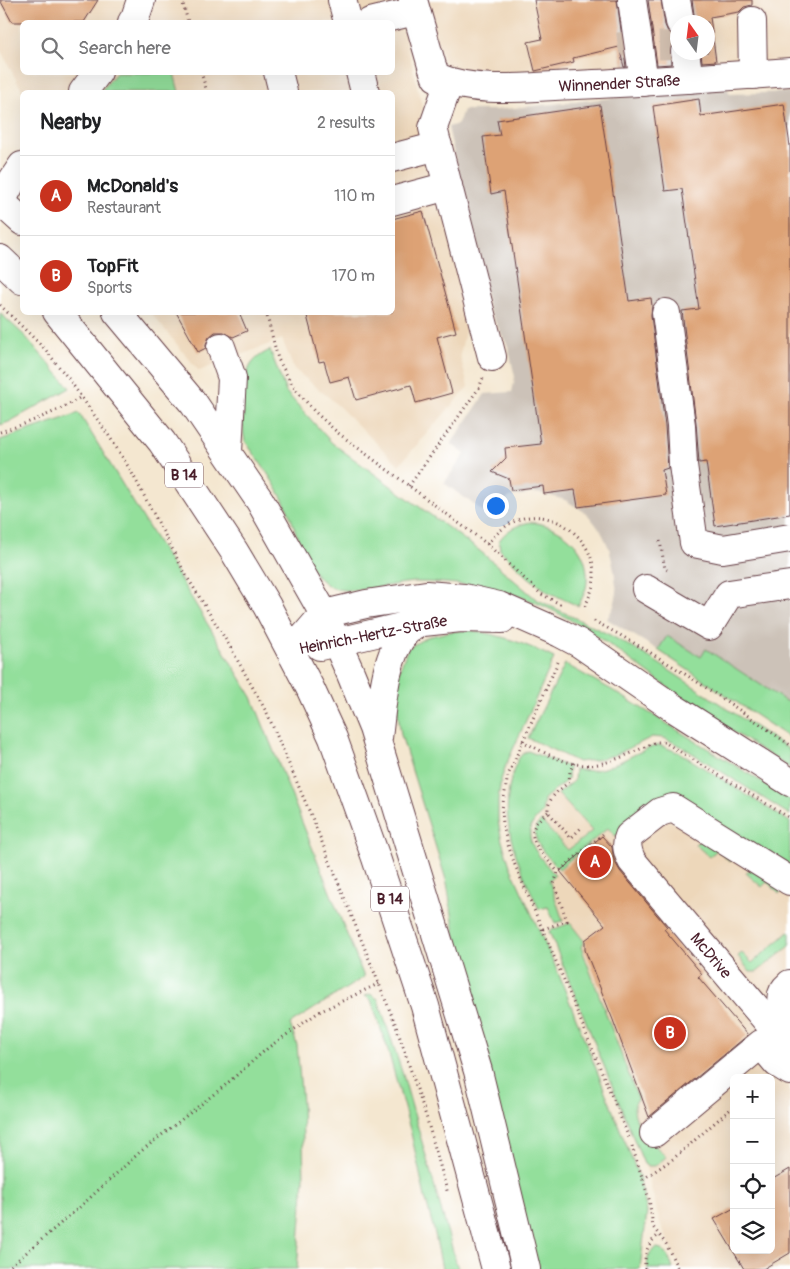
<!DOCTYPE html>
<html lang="en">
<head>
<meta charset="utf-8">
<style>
	:root { --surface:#fff; --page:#f2f2f2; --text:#202124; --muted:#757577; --line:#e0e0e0; --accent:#c8321e }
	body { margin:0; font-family:Pangolin,sans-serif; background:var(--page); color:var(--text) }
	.controls { position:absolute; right:15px; bottom:15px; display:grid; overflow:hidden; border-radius:8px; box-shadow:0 5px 20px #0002 }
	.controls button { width:45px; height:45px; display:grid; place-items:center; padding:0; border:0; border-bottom:1px solid var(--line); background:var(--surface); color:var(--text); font:25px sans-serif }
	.compass { position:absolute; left:670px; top:15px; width:45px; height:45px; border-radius:50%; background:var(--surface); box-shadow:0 5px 20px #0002; rotate:346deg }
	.you { position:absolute; left:495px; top:505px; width:18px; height:18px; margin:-12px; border:4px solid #fff; border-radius:50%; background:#1a73e8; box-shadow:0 0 0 8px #1a73e833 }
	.badge { display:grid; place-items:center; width:32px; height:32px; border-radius:50%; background:var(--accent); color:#fff; font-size:16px; font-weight:700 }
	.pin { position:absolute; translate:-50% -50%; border:2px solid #fff; box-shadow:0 1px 5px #0006 }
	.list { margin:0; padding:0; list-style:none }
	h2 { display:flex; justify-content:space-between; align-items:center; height:65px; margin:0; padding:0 20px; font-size:21px }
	h2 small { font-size:16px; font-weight:400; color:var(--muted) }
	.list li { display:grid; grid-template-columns:32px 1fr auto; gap:15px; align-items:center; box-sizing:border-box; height:80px; padding:0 20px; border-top:1px solid var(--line) }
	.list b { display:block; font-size:19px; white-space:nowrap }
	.list p { margin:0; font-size:16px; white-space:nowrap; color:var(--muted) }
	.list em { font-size:16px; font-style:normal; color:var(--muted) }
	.icon { flex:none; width:28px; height:28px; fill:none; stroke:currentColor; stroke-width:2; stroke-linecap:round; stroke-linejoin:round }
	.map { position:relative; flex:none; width:790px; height:1269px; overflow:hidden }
	.search { position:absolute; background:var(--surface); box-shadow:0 5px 20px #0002; left:20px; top:20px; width:375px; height:55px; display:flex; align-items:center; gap:12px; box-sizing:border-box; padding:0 18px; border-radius:8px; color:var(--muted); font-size:19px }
	.panel { position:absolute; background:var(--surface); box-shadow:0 5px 20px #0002; left:20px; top:90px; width:375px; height:225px; border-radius:8px }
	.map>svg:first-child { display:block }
	.built { fill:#edd7ba; fill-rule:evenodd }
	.industrial { fill:#ccc2b8; fill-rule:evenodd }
	.green { fill:#93df9b; stroke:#6e7f63 }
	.building { fill:#dda274 }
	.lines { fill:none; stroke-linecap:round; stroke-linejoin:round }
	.minor-tunnel { stroke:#d2bfaf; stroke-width:28; stroke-dasharray:28 14; stroke-linecap:butt }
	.minor-casing { stroke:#643d44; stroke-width:30 }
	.major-casing { stroke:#643d44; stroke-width:30 }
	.path { stroke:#643d44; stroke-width:3; stroke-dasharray:1 4; stroke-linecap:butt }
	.minor { stroke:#fff; stroke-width:28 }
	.major { stroke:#fff; stroke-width:28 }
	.labels { text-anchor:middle; stroke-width:4; stroke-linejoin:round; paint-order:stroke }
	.shield { fill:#fff; stroke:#80626b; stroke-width:1 }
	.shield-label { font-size:15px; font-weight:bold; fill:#4a1f2b }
	.street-label { font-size:16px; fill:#4a1f2b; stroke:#fff }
</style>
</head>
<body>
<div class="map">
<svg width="790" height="1269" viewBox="0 0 790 1269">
	<rect width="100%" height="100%" fill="#fff"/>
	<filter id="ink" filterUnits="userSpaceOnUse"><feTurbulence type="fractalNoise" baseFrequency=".02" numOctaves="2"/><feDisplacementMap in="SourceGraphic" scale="10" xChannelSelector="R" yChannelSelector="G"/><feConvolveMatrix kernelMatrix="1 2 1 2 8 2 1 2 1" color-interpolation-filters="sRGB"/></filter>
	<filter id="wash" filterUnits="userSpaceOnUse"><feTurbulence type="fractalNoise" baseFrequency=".0096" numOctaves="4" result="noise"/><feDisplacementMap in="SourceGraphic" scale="20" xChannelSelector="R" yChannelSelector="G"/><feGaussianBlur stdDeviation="1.12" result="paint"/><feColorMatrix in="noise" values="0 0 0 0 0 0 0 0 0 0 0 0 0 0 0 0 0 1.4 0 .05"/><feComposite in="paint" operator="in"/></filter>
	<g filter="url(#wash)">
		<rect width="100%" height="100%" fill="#f4e7d0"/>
		<path class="built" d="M0 0H396L422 105 420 118 470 307 460 355 468 387 399 465 331 399 294 369 282 339 199 371 151 313 392 312V92H179L174 73 392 72V22H22V72L116 73 100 92H23L0 49Z
			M424 0H606L625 70 464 79 445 67Z
			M707 0H790V63L717 66Z
			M552 792 558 794 592 830 609 827 615 835 645 811 790 872V1269H681L661 1226 646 1168 549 931 569 923 563 921 548 880 555 875 568 851 541 821 542 807 544 799ZM734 1078H771V1250H734Z"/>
		<path class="industrial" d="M606 0H707L717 66 730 94 790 92V738L658 650 607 619 614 606 617 593 614 569 609 548 601 531 589 516 580 509 565 500 544 494 534 493 510 497 484 512 444 483 465 454 451 444 485 394 512 392 515 377 508 346 489 310 448 127 458 124 463 110H495L631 96ZM678 22H708V52H678Z"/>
		<path class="green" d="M116 73H174L179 92H100Z
			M0 313 25 336 70 388 9 422 0 425Z
			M270 350 286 392 332 443 480 551 536 599 610 635 652 659 790 750V768C752 744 713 720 676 693 623 656 573 612 509 593 479 585 445 582 415 582 394 583 347 597 329 586 300 568 298 526 282 498 272 478 258 460 245 441 241 426 242 385 248 371 252 360 260 355 270 350Z
			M79 413 252 697 364 977 290 1024 297 1045 302 1103 304 1179 297 1269H0V440Z
			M530 522C561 525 589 547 587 580 587 590 582 598 578 606L548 592 528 577 500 550 499 541C506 530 517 525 530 522Z
			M468 630C502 635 524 643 554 658L506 765 501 780 498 800V821L502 841 510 866 557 970 639 1177 647 1212 640 1269H531L458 952 447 883 401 735 396 700 397 676 408 648 427 637 448 632Z
			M667 636 701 657 706 649 787 702 790 698V738L658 650Z
			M565 664 612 690 790 799V815L681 746 664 738 652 737 615 755 595 760 578 762 528 738Z
			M659 745 680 753 790 822V872L679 808 615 836 608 828 559 869C549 858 523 835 541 821L568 850 592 831 558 794 574 781 575 769C607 777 630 752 659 745Z
			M528 751 569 767 568 779 544 799 542 813C515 835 539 855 555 875L549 880 563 921 555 923 548 907 539 909C518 863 497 823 513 772 516 763 519 754 528 751Z
			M705 837 737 855 730 862 717 850 709 857 695 844Z
			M751 869 788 886 779 894 767 882 762 887 746 873Z
			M570 923 584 941 581 947 638 1099C623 1115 655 1145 666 1157L655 1166H647L644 1164 549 931Z
			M790 931V946L757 972H750L738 956 742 953 752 963Z
			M370 994 378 999 403 1075 458 1269H442L435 1234 425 1197 411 1133 387 1047 371 1000 365 996Z
			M657 1248C667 1249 670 1261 673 1269H648C647 1260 647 1252 657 1248Z"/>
		<g id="blocks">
			<path class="building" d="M0 0H98L84 22H12Z
				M534 0H617L626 67H624L619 47 573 58 574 62 535 71 528 42 542 39Z
				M648 0H661L665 25 668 32 678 37 670 47 671 64 657 65Z
				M692 0H752V5L744 7 739 12 710 17 716 61 702 62 701 52H708V22H695Z
				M699 99 701 116 784 104 790 146V514L715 526 706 462 699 463 696 423 682 311 699 309 682 189 665 191 653 106Z
				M600 105 629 301 651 298 652 306 651 315 665 426 668 468 662 470 666 495 578 507 575 490 544 494 543 486 511 490 509 479 492 472 506 458 505 448 541 444 504 191 491 194 483 137 500 135 497 120Z
				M423 211 456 332 437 337 452 393 416 403 411 385 356 400 349 377 330 382 324 361 319 362 306 312H392V219Z
				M176 312H239L247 331 233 337 224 332H215L209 337 206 344V348L198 352Z
				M602 836 612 847 614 860 620 871 667 927 664 929 702 974 698 977 748 1035 649 1117 613 1020 585 950V940L605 925 560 871Z
				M790 1169V1253L763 1269H744L714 1219 734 1208V1250H771V1180Z"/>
		</g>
	</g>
	<g filter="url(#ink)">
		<use href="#blocks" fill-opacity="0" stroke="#643d44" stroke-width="1"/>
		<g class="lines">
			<path class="minor-tunnel" d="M630 31 632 46 678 45"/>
			<defs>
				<g id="minor">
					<path d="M342 0 348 22"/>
					<path id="s1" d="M413 0 432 66 436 77C480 95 530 86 576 85 648 82 719 77 790 72"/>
					<path d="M632 0 644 82"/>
					<path d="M676 0 680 22"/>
					<path d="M752 21 753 75"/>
					<path d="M132 22 135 18 141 0"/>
					<path d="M370 22 415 11"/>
					<path d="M685 52 689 79"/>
					<path d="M278 72 283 92"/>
					<path d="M360 72 365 92"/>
					<path d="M449 82 433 128 492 357"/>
					<path d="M83 92 98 72"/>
					<path d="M392 158 438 146"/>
					<path d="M392 201 448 186"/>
					<path d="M1 202 12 181 22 166"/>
					<path d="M666 313 681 425 683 465 694 543 723 549 790 538"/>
					<path d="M221 347 232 378 228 452"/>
					<path d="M646 589 709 626 729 594 790 585"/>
					<path id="s2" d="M790 881 673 808 660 812 629 836C625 845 628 853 632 861L790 1048"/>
					<path d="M790 984C777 995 780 1003 790 1015"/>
					<path d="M654 1133 761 1044 777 1063 790 1071"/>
				</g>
				<path id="major" d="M0 201 22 221
					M0 259 22 280
					M57 312 162 442 234 551 267 606 310 688 333 738 376 858 425 1006 496 1269
					M117 312 194 404 260 501 324 614 350 672 373 728 478 1071 526 1269
					M320 646 423 622 461 618 502 619
					M292 651 324 614 366 604 426 595 464 598 499 606 560 633 579 643 672 707 790 782
					M378 738C382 707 384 657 405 633 409 628 416 625 421 622"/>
			</defs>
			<use href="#minor" class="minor-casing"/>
			<use href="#major" class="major-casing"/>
			<path class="path" d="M182 0 188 22
				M201 72 207 92
				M0 305 44 348 68 378 109 436 131 471 187 577 229 645 267 713 311 815 396 1026 426 1116 448 1194
				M266 312 278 359 293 386 314 411 338 433 487 544 541 594 562 605
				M0 432C28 423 56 413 81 397
				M409 486 479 388 483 378
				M660 541 665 569 667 570
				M487 544C497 533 506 524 520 519 554 508 592 538 594 572 595 586 589 597 584 609
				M594 621C663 657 727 701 790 745
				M558 662 508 775 502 809 503 825 507 842 515 865 564 980 629 1138
				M522 741C542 751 564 765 587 765 610 765 635 751 656 742H664L790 818
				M574 763 570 771 569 782C559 790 547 798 548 812L571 838 583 826
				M548 812C517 834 540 850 558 872
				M543 929 567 921 554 884 558 872 603 834
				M632 1146 649 1199 653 1227 666 1244 678 1269
				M643 1179 673 1159 734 1106
				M7 1269 81 1206 140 1152 223 1087 269 1047 319 1012 380 983
				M645 1269C644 1255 647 1243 659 1235"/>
			<use href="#minor" class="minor"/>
			<use href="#major" class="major"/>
		</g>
	</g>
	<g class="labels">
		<g class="shield">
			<rect x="165" y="462.5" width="38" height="25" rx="4"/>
			<rect x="371" y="886.5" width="38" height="25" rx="4"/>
		</g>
		<g class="shield-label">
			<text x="184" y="480">B 14</text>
			<text x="390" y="904">B 14</text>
		</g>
		<g class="street-label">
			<text dy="6" stroke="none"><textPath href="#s1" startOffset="265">Winnender Straße</textPath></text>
			<text transform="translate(373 634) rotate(-11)" y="6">Heinrich-Hertz-Straße</text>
			<text dy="6" stroke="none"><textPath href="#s2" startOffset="340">McDrive</textPath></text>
		</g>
	</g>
</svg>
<div class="controls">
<button>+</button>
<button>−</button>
<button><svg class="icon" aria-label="locate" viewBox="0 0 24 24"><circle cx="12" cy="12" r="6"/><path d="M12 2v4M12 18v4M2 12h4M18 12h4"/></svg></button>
<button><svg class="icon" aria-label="layers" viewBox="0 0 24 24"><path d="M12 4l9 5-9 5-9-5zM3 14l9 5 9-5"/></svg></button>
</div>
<svg class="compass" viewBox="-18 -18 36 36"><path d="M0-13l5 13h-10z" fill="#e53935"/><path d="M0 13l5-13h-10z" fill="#757577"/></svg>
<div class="you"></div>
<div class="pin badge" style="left:595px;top:862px">A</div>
<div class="pin badge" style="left:670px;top:1033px">B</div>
<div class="search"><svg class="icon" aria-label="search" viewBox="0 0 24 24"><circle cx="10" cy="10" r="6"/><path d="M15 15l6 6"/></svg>Search here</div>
<section class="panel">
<h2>Nearby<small>2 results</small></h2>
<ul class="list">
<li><span class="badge">A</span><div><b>McDonald's</b><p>Restaurant</p></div><em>110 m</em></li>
<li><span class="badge">B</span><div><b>TopFit</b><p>Sports</p></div><em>170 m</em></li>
</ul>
</section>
</div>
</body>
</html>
